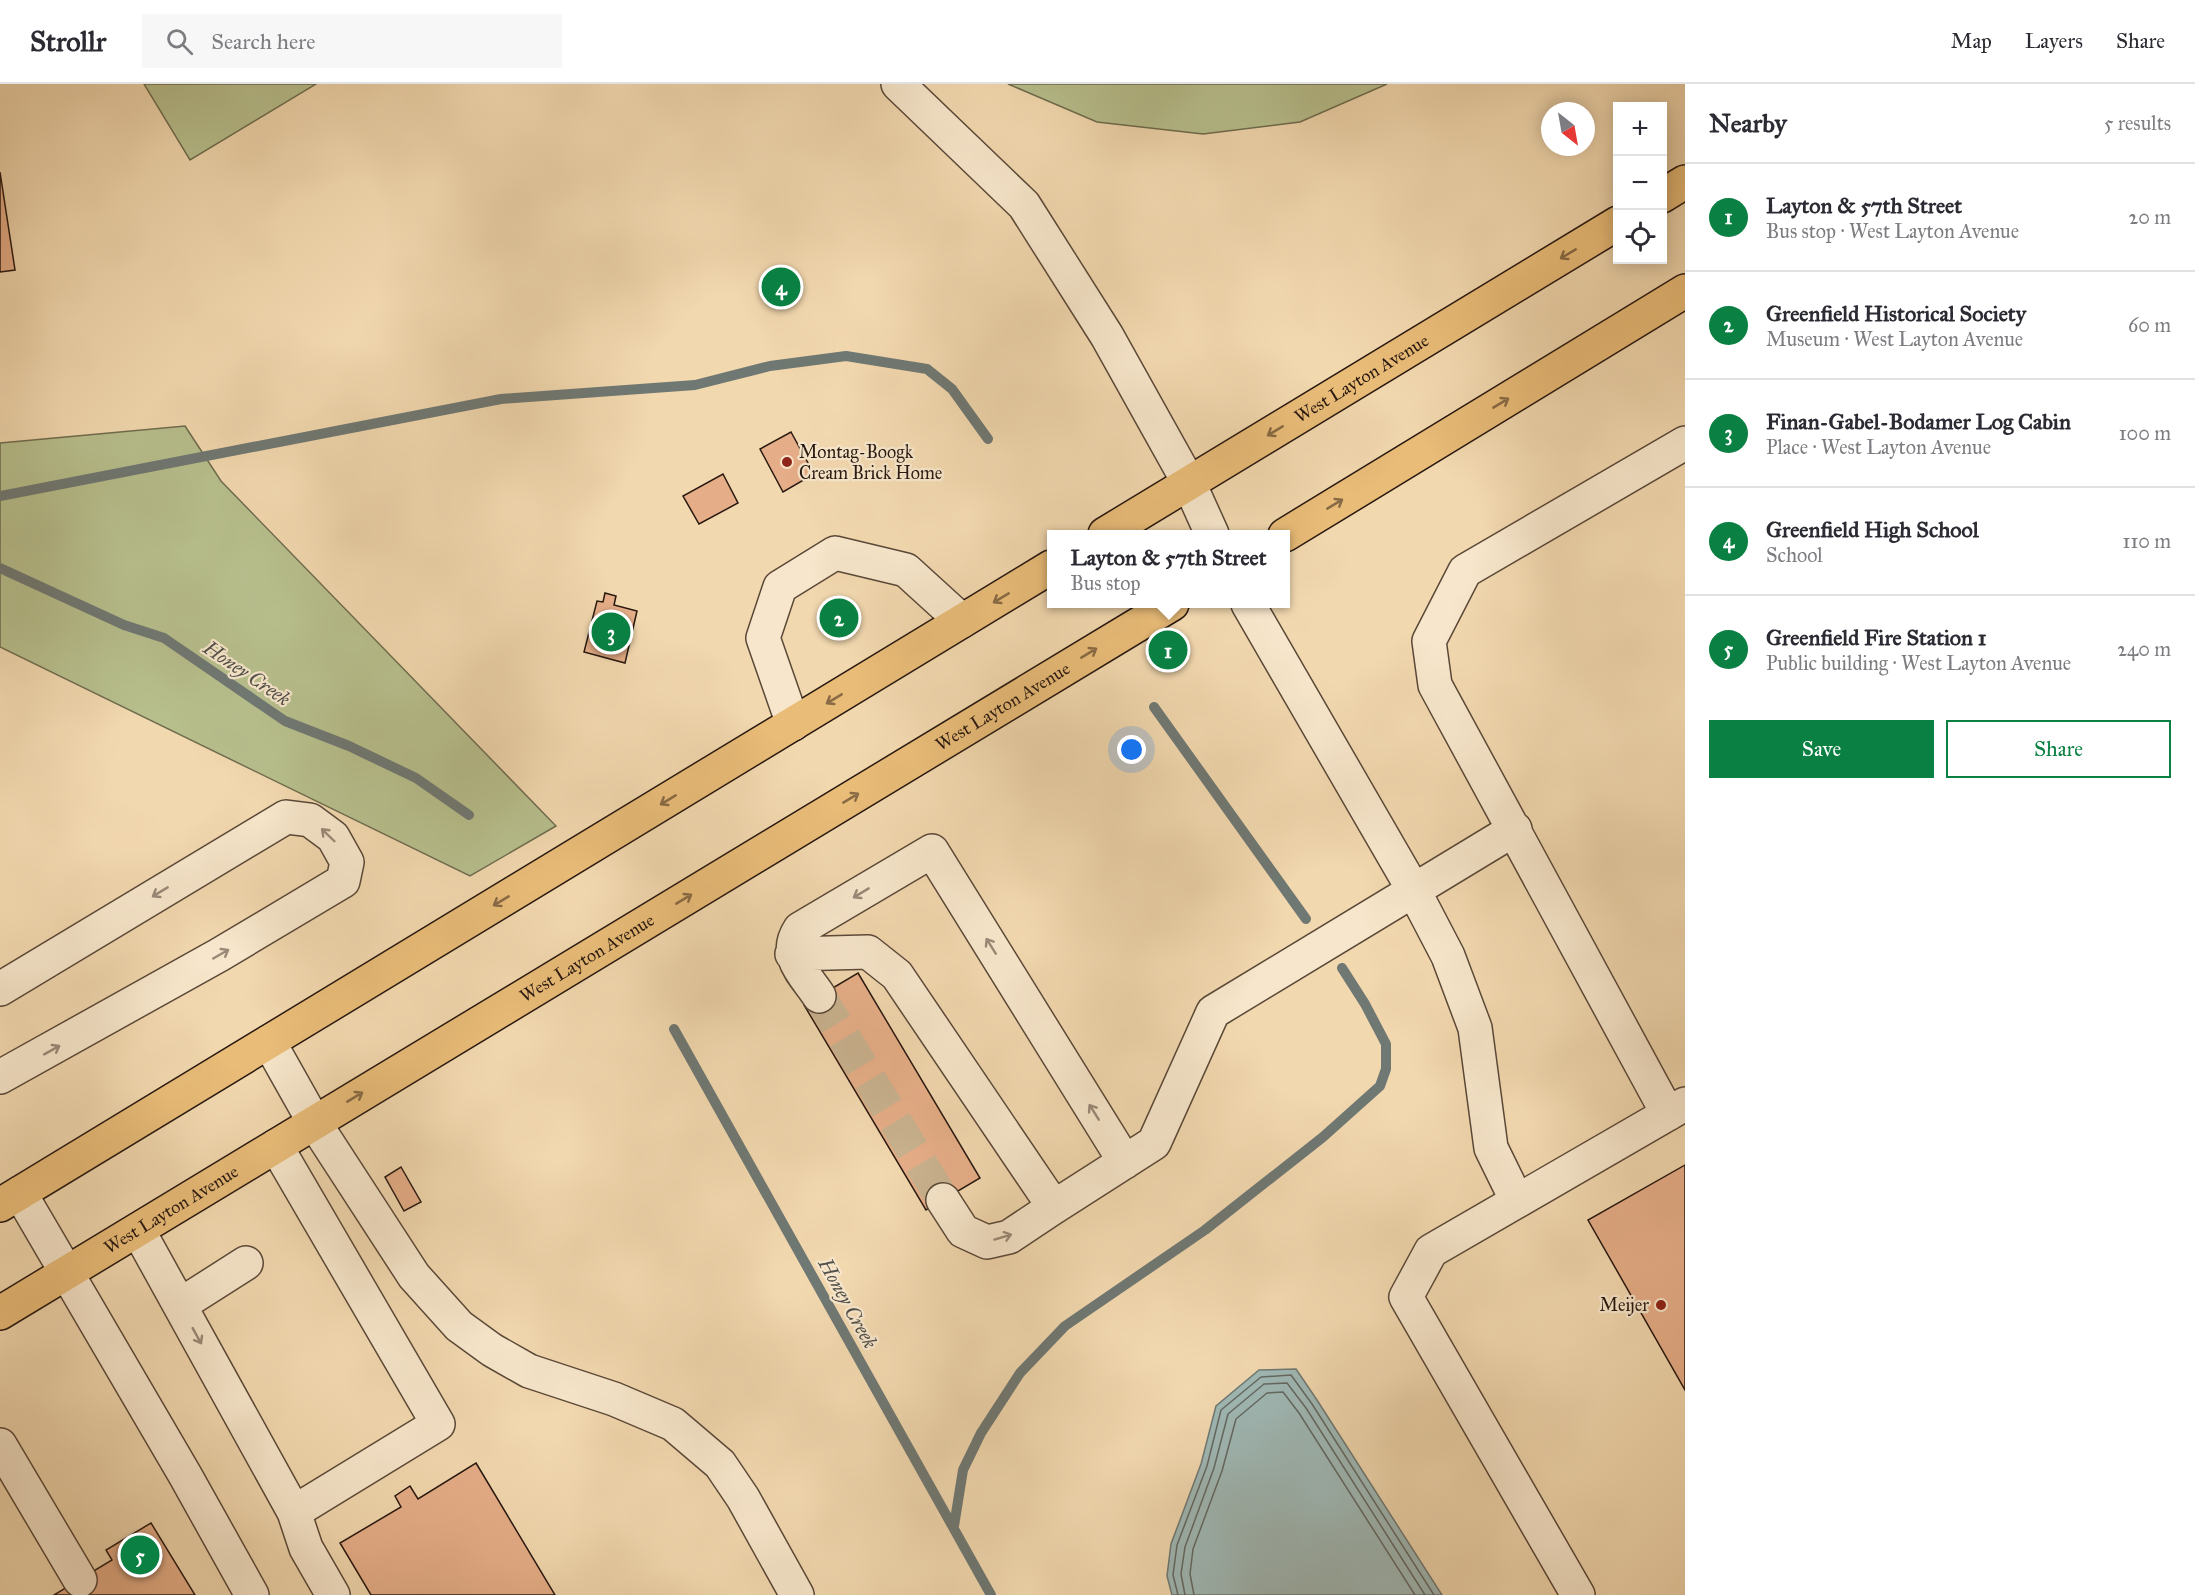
<!DOCTYPE html>
<html lang="en">
<head>
<meta charset="utf-8">
<style>
	:root { --surface:#fff; --page:#f7f7f7; --text:#2b2b33; --muted:#7c7c81; --line:#e1e1e2; --accent:#0b8043 }
	body { margin:0; font-family:"IM FELL Great Primer",serif; background:var(--page); color:var(--text) }
	.controls { position:absolute; right:18px; top:18px; display:grid; overflow:hidden; border-radius:0px; box-shadow:0 3px 15px #0003 }
	.controls button { width:54px; height:54px; display:grid; place-items:center; padding:0; border:0; border-bottom:2px solid var(--line); background:var(--surface); color:var(--text); font:30px sans-serif }
	.compass { position:absolute; left:1541px; top:18px; width:54px; height:54px; border-radius:50%; background:var(--surface); box-shadow:0 3px 15px #0003; rotate:149deg }
	.you { position:absolute; left:1132px; top:666px; width:21px; height:21px; margin:-15px; border:4px solid #fff; border-radius:50%; background:#1a73e8; box-shadow:0 0 0 9px #1a73e833 }
	.badge { display:grid; place-items:center; width:39px; height:39px; border-radius:50%; background:var(--accent); color:#fff; font-size:20px; font-weight:700 }
	.pin { position:absolute; translate:-50% -50%; border:3px solid #fff; box-shadow:0 2px 6px #0006 }
	.popup { position:absolute; left:1047px; top:446px; width:243px; height:78px; box-sizing:border-box; display:grid; place-content:center; border-radius:0px; background:var(--surface); filter:drop-shadow(0 2px 4px #0005); font-size:20px; white-space:nowrap; color:var(--muted) }
	.popup b { font-size:22px; color:var(--text) }
	.popup::after { content:''; position:absolute; left:50%; top:100%; margin-left:-12px; border:12px solid transparent; border-top-color:var(--surface) }
	.list { margin:0; padding:0; list-style:none }
	h2 { display:flex; justify-content:space-between; align-items:center; height:78px; margin:0; padding:0 24px; font-size:26px }
	h2 small { font-size:20px; font-weight:400; color:var(--muted) }
	.list li { display:grid; grid-template-columns:39px 1fr auto; gap:18px; align-items:center; box-sizing:border-box; height:108px; padding:0 24px; border-top:2px solid var(--line) }
	.list b { display:block; font-size:22px; white-space:nowrap }
	.list p { margin:0; font-size:20px; white-space:nowrap; color:var(--muted) }
	.list em { font-size:20px; font-style:normal; color:var(--muted) }
	.actions { display:flex; gap:12px; padding:18px 24px }
	.actions a { flex:1; padding:14px 0; border:2px solid var(--accent); border-radius:0px; text-align:center; font-size:21px; color:var(--accent) }
	.actions .main { background:var(--accent); color:#fff }
	.icon { flex:none; width:33px; height:33px; fill:none; stroke:currentColor; stroke-width:2; stroke-linecap:round; stroke-linejoin:round }
	.map { position:relative; flex:none; width:1685px; height:1511px; overflow:hidden }
	header { display:flex; align-items:center; gap:36px; box-sizing:border-box; height:84px; padding:0 30px; background:var(--surface); border-bottom:2px solid var(--line) }
	header strong { font-size:28px }
	nav { display:flex; gap:33px; margin-inline-start:auto; font-size:21px }
	.search { width:420px; height:54px; background:var(--page); display:flex; align-items:center; gap:15px; box-sizing:border-box; padding:0 21px; border-radius:0px; color:var(--muted); font-size:22px }
	main { display:flex }
	aside { flex:1; background:var(--surface) }
	.map>svg:first-child { display:block }
	.green { fill:#b7bf8d; stroke:#6f6c4e; stroke-width:1.5 }
	.water { fill:#9fb8b5; stroke:#6f7873; stroke-width:1.5 }
	.lines { fill:none; stroke-linecap:round; stroke-linejoin:round }
	.shore { stroke:#636862; stroke-width:1.5 }
	.stream { stroke:#6f7873; stroke-width:10 }
	.building { fill:#e6ae88; stroke:#271810; stroke-width:1.5 }
	.minor-tunnel { stroke:#c9b28f; stroke-width:33; stroke-dasharray:33 16; stroke-linecap:butt }
	.minor-casing { stroke:#5a4838; stroke-width:36 }
	.major-casing { stroke:#271810; stroke-width:36 }
	.minor { stroke:#f7e6cb; stroke-width:33 }
	.major { stroke:#e9bc78; stroke-width:33 }
	.oneway { stroke:#886a44 }
	.oneway2 { stroke:#998977 }
	.poi-dot { fill:#8f2418; stroke:#f7e6cb; stroke-width:2 }
	.labels { text-anchor:middle; stroke-width:4.5; stroke-linejoin:round; paint-order:stroke }
	.street-label { font-size:18px; fill:#271810; stroke:#f7e6cb }
	.poi-label { font-size:18px; fill:#271810; stroke:#f7e6cb; text-anchor:start }
	.water-label { font-size:20px; font-style:italic; fill:#51504a; stroke:#f7e6cb }
</style>
</head>
<body>
<header>
<strong>Strollr</strong>
<div class="search"><svg class="icon" aria-label="search" viewBox="0 0 24 24"><circle cx="10" cy="10" r="6"/><path d="M15 15l6 6"/></svg>Search here</div>
<nav><a>Map</a><a>Layers</a><a>Share</a></nav>
</header>
<main>
<div class="map">
<svg width="1685" height="1511" viewBox="0 0 1685 1511">
	<rect width="100%" height="100%" fill="#f2d8af"/>
	<filter id="stains"><feTurbulence type="fractalNoise" baseFrequency=".00333" numOctaves="4"/><feColorMatrix values="0 0 0 0 .2 0 0 0 0 .09 0 0 0 0 .02 0 0 0 .5 -.17"/></filter>
	<radialGradient id="worn" r=".72"><stop offset=".6" stop-color="#630" stop-opacity="0"/><stop offset="1" stop-color="#630" stop-opacity=".3"/></radialGradient>
	<path class="green" d="M144 0H316L190 76Z
		M1008 0H1387L1300 38 1203 50 1097 38Z
		M185 342 221 397 556 742 470 792 0 563V359Z"/>
	<path class="water" d="M1296 1285 1317 1316 1442 1511H1172L1167 1492 1171 1460 1201 1380 1216 1322 1259 1286Z"/>
	<g class="lines">
		<path class="shore" d="M1178 1511 1173 1491 1177 1461 1207 1382 1221 1326 1261 1293 1291 1291 1312 1320 1434 1511
			M1185 1511 1181 1490 1185 1463 1214 1384 1228 1330 1264 1300 1287 1299 1306 1324 1425 1511
			M1194 1511 1190 1490 1193 1465 1222 1387 1236 1335 1267 1309 1283 1308 1299 1329 1415 1511"/>
		<path class="stream" d="M0 412 501 315 695 301 770 282 846 272 927 285 952 305 988 355
			M0 484 124 541 164 554 285 637 349 662 416 694 469 731
			M1154 623 1306 835
			M674 945 991 1511
			M954 1442 963 1386 981 1349 1020 1289 1065 1242 1205 1146 1323 1053 1380 1002 1386 985V960L1365 920 1342 884"/>
	</g>
	<path class="building" d="M0 88 15 186 0 188Z
		M791 348 814 390 783 408 760 365Z
		M723 390 738 419 699 440 683 412Z
		M605 509 616 512 614 521 637 527 625 579 584 568 597 517 603 518Z
		M858 889 980 1094 926 1126 804 921Z
		M1685 1081V1306L1588 1136Z
		M401 1083 421 1118 404 1127 385 1093Z
		M476 1379 555 1511H371L340 1459 401 1423 395 1412 410 1402 418 1415Z
		M151 1439 195 1511H54L112 1476 106 1466Z"/>
	<g class="lines">
		<path class="minor-tunnel" d="M819 912 943 1116"/>
		<defs>
			<path id="minor" d="M898 0 1024 121 1107 252 1189 399 1212 450
				M1248 520 1413 805 1448 872 1475 944 1491 1064 1517 1117
				M793 640 763 554 780 503 835 469 906 486 962 537
				M792 870 868 868 897 891 1054 1123 1154 1059 1213 928 1515 745
				M0 905 286 733 310 736 333 753 347 778 343 797 219 871 0 993
				M819 912C804 889 782 872 800 845L932 767 1125 1078
				M269 958 314 1038 414 1192 459 1242 492 1266 529 1287 614 1315 673 1340 720 1380 743 1414 797 1511
				M1668 1030 1435 601 1429 557 1465 487 1685 359
				M276 1062 438 1340 294 1428
				M20 1109 185 1391 252 1511
				M943 1116 963 1147 987 1158 1009 1153 1054 1123
				M138 1146 294 1428 306 1464 333 1511
				M180 1221 246 1179
				M0 1361 80 1496
				M1578 1511 1406 1213 1431 1167 1685 1020"/>
			<g id="major">
				<path d="M1662 112 1685 98"/>
				<path id="s1" d="M1105 450 1618 139"/>
				<path d="M1285 451 1685 207"/>
				<path d="M0 1121 1051 483"/>
				<path id="s2" d="M0 1229 1172 520"/>
			</g>
		</defs>
		<use href="#minor" class="minor-casing"/>
		<use href="#major" class="major-casing"/>
		<use href="#minor" class="minor"/>
		<use href="#major" class="major"/>
	</g>
	<defs><path id="oneway-shaft" d="M-6 0H5M1.5-3L5.5 0L1.5 3" fill="none" stroke-width="1.6" stroke-linecap="round" stroke-linejoin="round" transform="scale(1.5)"/></defs>
	<g class="oneway">
		<use href="#oneway-shaft" transform="translate(1568 170) rotate(149)"/>
		<use href="#oneway-shaft" transform="translate(1501 319) rotate(-31)"/>
		<use href="#oneway-shaft" transform="translate(1275 347) rotate(149)"/>
		<use href="#oneway-shaft" transform="translate(1335 420) rotate(-31)"/>
		<use href="#oneway-shaft" transform="translate(1001 514) rotate(149)"/>
		<use href="#oneway-shaft" transform="translate(1089 569) rotate(-31)"/>
		<use href="#oneway-shaft" transform="translate(834 615) rotate(149)"/>
		<use href="#oneway-shaft" transform="translate(851 714) rotate(-31)"/>
		<use href="#oneway-shaft" transform="translate(668 716) rotate(149)"/>
		<use href="#oneway-shaft" transform="translate(684 815) rotate(-31)"/>
		<use href="#oneway-shaft" transform="translate(501 817) rotate(149)"/>
		<use href="#oneway-shaft" transform="translate(355 1013) rotate(-31)"/>
	</g>
	<g class="oneway2">
		<use href="#oneway-shaft" transform="translate(328 751) rotate(-136)"/>
		<use href="#oneway-shaft" transform="translate(160 808) rotate(149)"/>
		<use href="#oneway-shaft" transform="translate(861 809) rotate(149)"/>
		<use href="#oneway-shaft" transform="translate(991 862) rotate(-122)"/>
		<use href="#oneway-shaft" transform="translate(221 870) rotate(-30)"/>
		<use href="#oneway-shaft" transform="translate(52 966) rotate(-29)"/>
		<use href="#oneway-shaft" transform="translate(1094 1028) rotate(-122)"/>
		<use href="#oneway-shaft" transform="translate(1003 1153) rotate(-17)"/>
		<use href="#oneway-shaft" transform="translate(197 1252) rotate(61)"/>
	</g>
	<g class="poi-dot">
		<circle cx="787" cy="378" r="6"/>
		<circle cx="1661" cy="1221" r="6"/>
	</g>
	<g class="labels">
		<g class="street-label">
			<text dy="6" stroke="none"><textPath href="#s1" startOffset="300">West Layton Avenue</textPath></text>
			<text dy="6" stroke="none"><textPath href="#s2" startOffset="1172">West Layton Avenue</textPath></text>
			<text dy="6" stroke="none"><textPath href="#s2" startOffset="686">West Layton Avenue</textPath></text>
			<text dy="6" stroke="none"><textPath href="#s2" startOffset="200">West Layton Avenue</textPath></text>
		</g>
		<g class="poi-label">
			<text x="799" y="374">Montag-Boogk<tspan x="799" dy="21">Cream Brick Home</tspan></text>
			<text x="1649" y="1227" text-anchor="end">Meijer</text>
		</g>
		<g class="water-label">
			<text transform="translate(247 589) rotate(34)" y="7">Honey Creek</text>
			<text transform="translate(848 1219) rotate(61)" y="7">Honey Creek</text>
		</g>
	</g>
	<rect width="100%" height="100%" filter="url(#stains)"/>
	<rect width="100%" height="100%" fill="url(#worn)"/>
</svg>
<div class="controls">
<button>+</button>
<button>−</button>
<button><svg class="icon" aria-label="locate" viewBox="0 0 24 24"><circle cx="12" cy="12" r="6"/><path d="M12 2v4M12 18v4M2 12h4M18 12h4"/></svg></button>
</div>
<svg class="compass" viewBox="-18 -18 36 36"><path d="M0-13l5 13h-10z" fill="#e53935"/><path d="M0 13l5-13h-10z" fill="#7c7c81"/></svg>
<div class="you"></div>
<div class="pin badge" style="left:1168px;top:566px">1</div>
<div class="popup"><b>Layton &amp; 57th Street</b>Bus stop</div>
<div class="pin badge" style="left:839px;top:534px">2</div>
<div class="pin badge" style="left:611px;top:548px">3</div>
<div class="pin badge" style="left:781px;top:203px">4</div>
<div class="pin badge" style="left:140px;top:1471px">5</div>
</div>
<aside>
<h2>Nearby<small>5 results</small></h2>
<ul class="list">
<li><span class="badge">1</span><div><b>Layton &amp; 57th Street</b><p>Bus stop · West Layton Avenue</p></div><em>20 m</em></li>
<li><span class="badge">2</span><div><b>Greenfield Historical Society</b><p>Museum · West Layton Avenue</p></div><em>60 m</em></li>
<li><span class="badge">3</span><div><b>Finan-Gabel-Bodamer Log Cabin</b><p>Place · West Layton Avenue</p></div><em>100 m</em></li>
<li><span class="badge">4</span><div><b>Greenfield High School</b><p>School</p></div><em>110 m</em></li>
<li><span class="badge">5</span><div><b>Greenfield Fire Station 1</b><p>Public building · West Layton Avenue</p></div><em>240 m</em></li>
</ul>
<div class="actions"><a class="main">Save</a><a>Share</a></div>
</aside>
</main>
</body>
</html>
